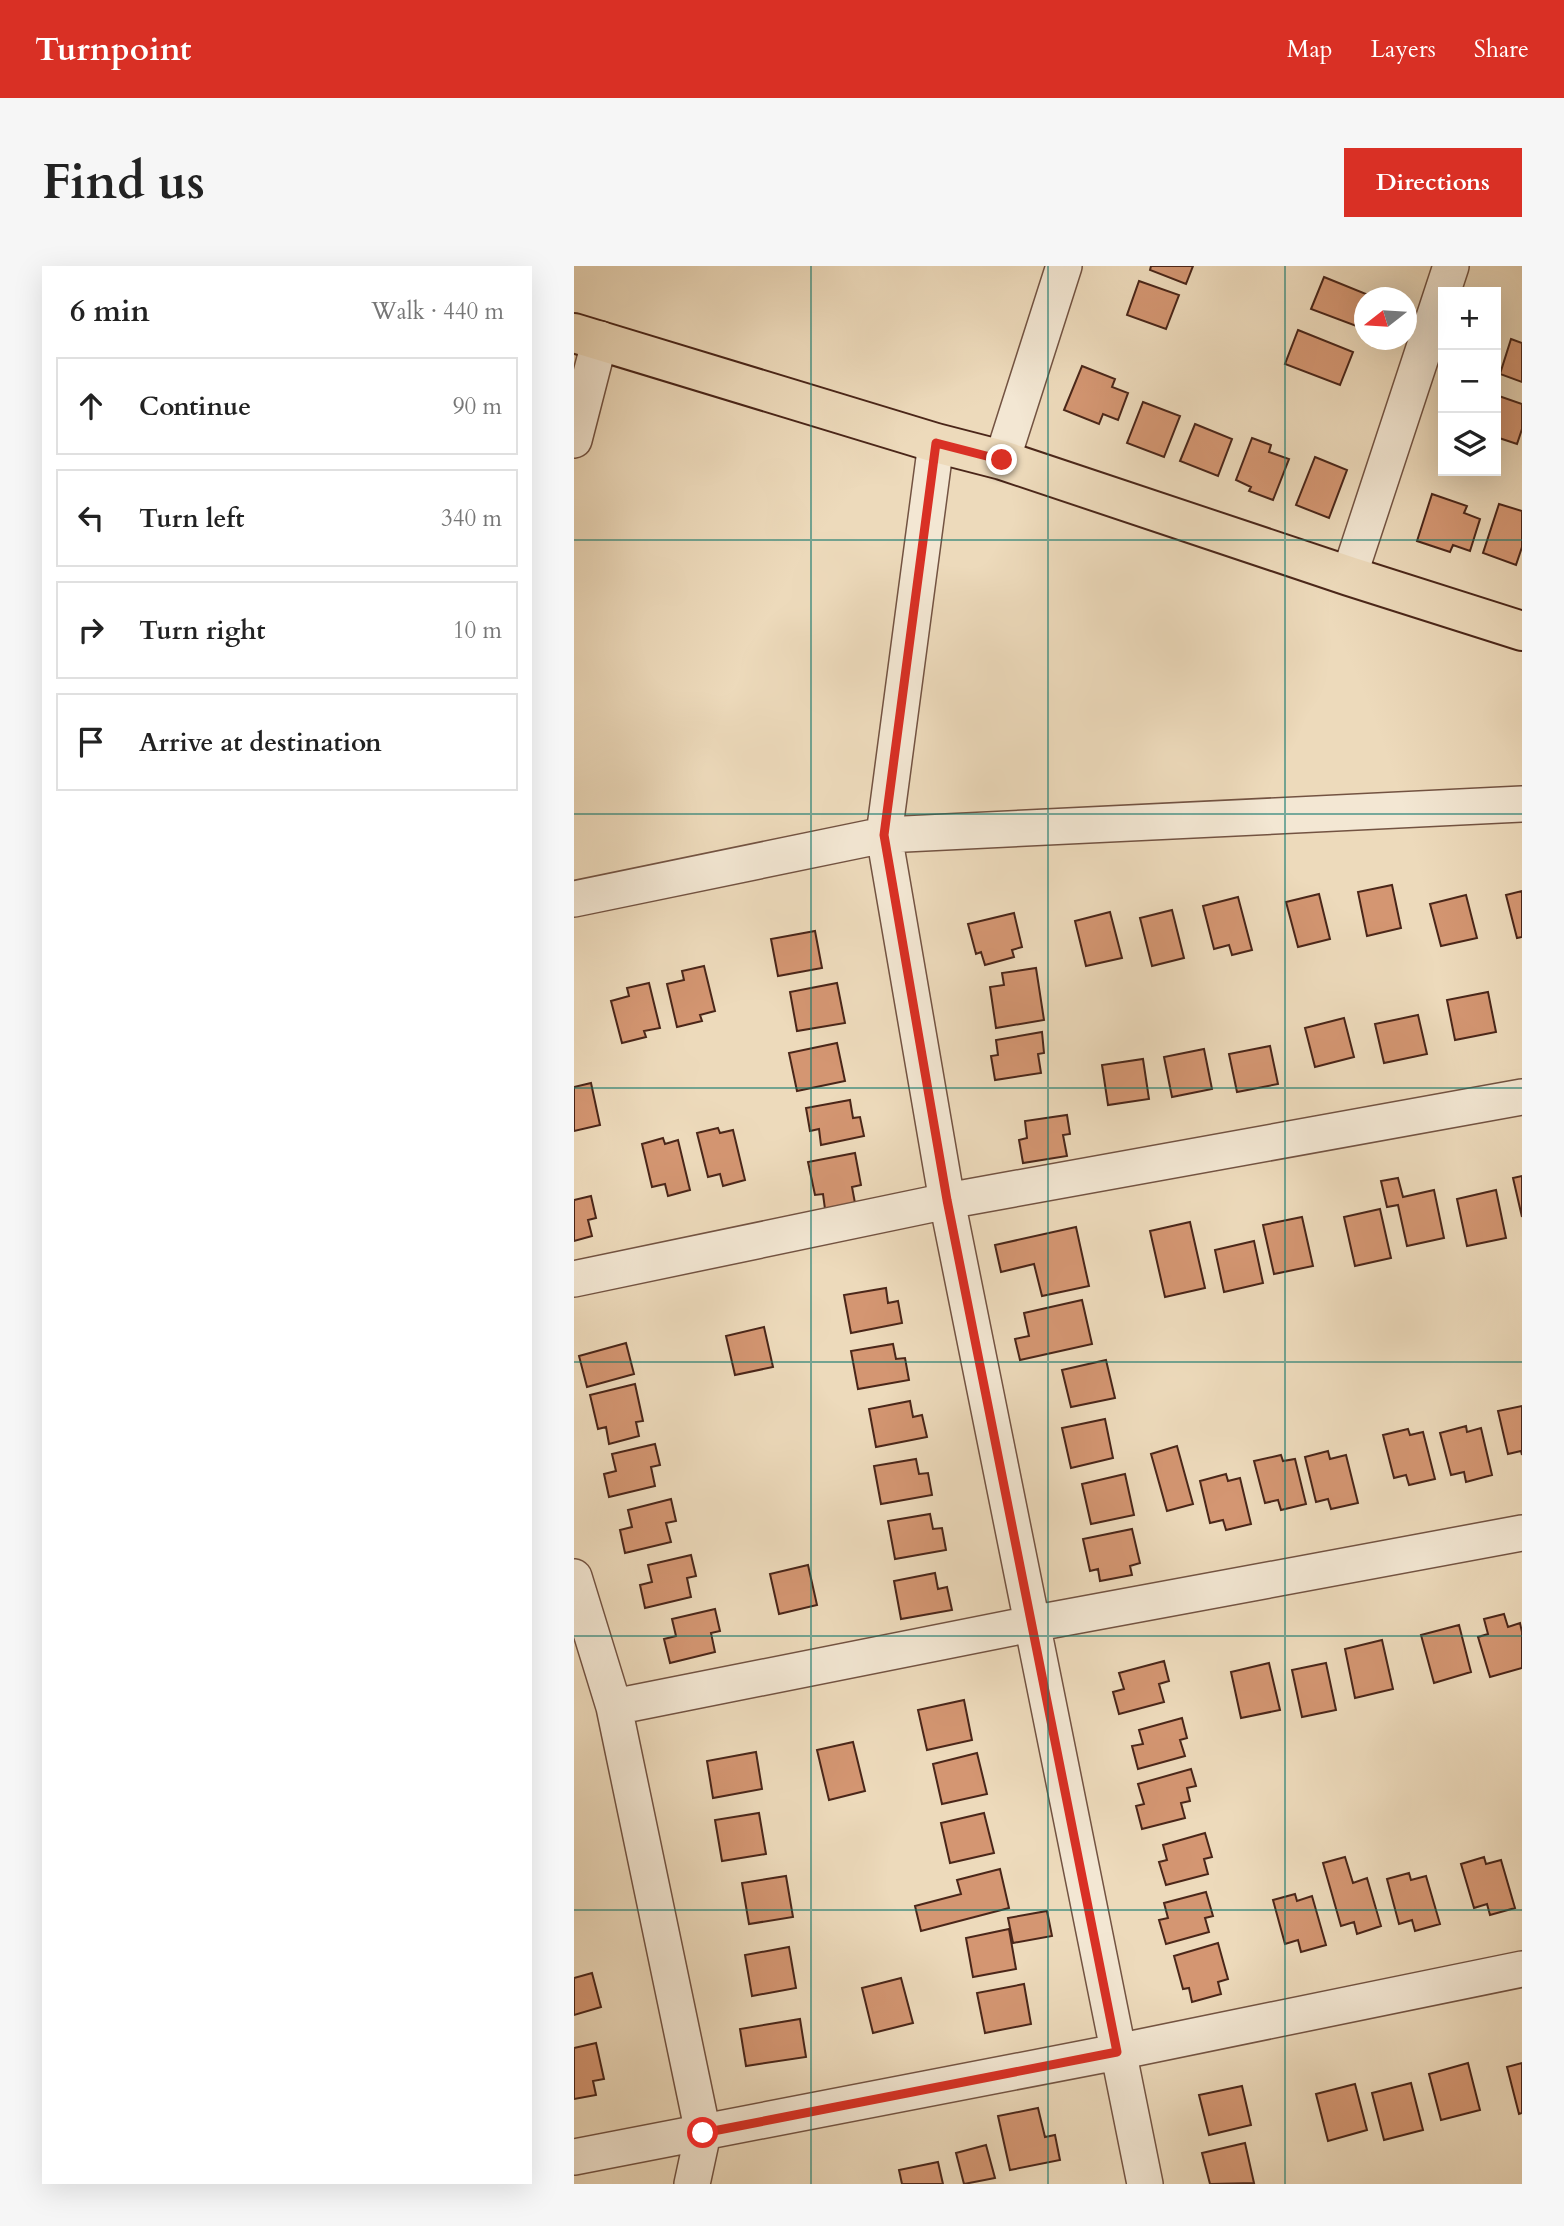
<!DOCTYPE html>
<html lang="en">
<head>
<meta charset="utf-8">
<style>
	:root { --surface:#fff; --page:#f6f6f6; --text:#222; --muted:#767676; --line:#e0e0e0; --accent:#d93025 }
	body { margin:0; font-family:Cardo,serif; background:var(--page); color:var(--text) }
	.controls { position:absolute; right:21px; top:21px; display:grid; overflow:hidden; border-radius:0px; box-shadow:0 7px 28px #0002 }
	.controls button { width:63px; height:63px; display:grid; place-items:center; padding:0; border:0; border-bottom:2px solid var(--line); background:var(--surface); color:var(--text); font:35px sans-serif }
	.compass { position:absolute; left:780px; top:21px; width:63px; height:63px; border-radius:50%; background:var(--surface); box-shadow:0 7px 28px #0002; rotate:253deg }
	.stop { position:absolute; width:21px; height:21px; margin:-16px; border:5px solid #d93025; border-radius:50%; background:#fff }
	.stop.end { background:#d93025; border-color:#fff; box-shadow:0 2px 7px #0008 }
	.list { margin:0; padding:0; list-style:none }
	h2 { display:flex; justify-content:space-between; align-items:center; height:91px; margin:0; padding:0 28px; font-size:30px }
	h2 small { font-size:23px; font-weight:400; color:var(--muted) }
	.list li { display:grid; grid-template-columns:46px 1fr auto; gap:21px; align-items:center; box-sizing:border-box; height:98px; margin:0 14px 14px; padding:0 14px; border:2px solid var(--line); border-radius:0px }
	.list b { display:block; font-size:26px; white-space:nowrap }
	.list em { font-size:23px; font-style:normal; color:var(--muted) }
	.icon { flex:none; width:38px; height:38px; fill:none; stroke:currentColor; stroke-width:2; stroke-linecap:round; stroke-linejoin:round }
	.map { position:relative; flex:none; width:948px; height:1918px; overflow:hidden; border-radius:0px }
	header { display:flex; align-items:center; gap:42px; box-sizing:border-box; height:98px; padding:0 35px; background:var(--accent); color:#fff }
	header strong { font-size:33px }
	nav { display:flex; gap:38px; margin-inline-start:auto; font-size:24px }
	.intro { display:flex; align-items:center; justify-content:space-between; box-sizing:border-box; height:168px; padding:0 42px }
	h1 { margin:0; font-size:49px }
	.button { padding:18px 32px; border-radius:0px; background:var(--accent); color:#fff; font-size:24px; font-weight:700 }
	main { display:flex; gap:42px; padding:0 42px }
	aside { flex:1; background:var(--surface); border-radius:0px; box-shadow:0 7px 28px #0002 }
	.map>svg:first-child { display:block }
	.building { fill:#d49672; stroke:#4a2619; stroke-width:2 }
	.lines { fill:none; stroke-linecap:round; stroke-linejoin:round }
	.minor-casing { stroke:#735342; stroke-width:38 }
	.major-casing { stroke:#4a2619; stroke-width:42 }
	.minor { stroke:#f3e7d3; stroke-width:35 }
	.major { stroke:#eddabb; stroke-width:38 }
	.route { stroke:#d93025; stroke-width:9 }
	.grid { fill:none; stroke:#0f766e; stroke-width:2; stroke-opacity:0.55 }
</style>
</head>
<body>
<header>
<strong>Turnpoint</strong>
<nav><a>Map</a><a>Layers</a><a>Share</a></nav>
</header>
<div class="intro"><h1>Find us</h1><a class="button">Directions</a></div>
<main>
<aside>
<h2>6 min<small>Walk · 440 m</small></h2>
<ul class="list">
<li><svg class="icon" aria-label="ahead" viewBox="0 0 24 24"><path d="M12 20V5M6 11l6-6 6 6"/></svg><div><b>Continue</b></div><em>90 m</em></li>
<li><svg class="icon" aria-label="left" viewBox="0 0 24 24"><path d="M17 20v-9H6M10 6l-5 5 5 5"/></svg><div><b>Turn left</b></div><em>340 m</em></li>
<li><svg class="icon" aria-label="right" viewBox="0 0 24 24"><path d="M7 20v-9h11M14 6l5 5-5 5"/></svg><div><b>Turn right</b></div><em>10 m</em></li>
<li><svg class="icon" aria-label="arrive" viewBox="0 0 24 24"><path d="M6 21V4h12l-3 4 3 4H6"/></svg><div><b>Arrive at destination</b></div></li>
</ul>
</aside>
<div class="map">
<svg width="948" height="1918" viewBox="0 0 948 1918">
	<rect width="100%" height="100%" fill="#eddabb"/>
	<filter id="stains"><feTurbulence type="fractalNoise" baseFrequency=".00286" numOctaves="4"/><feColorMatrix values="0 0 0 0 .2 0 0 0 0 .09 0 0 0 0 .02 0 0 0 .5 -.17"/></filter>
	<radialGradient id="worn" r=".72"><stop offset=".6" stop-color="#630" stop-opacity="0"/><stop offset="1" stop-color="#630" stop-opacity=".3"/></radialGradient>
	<path class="building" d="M577 0H619L612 18 576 4Z
		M750 11 797 30 790 32V47L785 61 737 43Z
		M565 15 605 29 592 63 553 49Z
		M724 64 779 86 766 119 711 98Z
		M937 73 948 77V116L926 108Z
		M508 100 541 113 538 121 554 127 544 154 529 148 525 158 490 144Z
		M922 129 948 138V163L943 178 922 171Z
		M569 136 606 150 590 191 553 177Z
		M621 158 658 173 644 210 606 195Z
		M678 172 697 179 695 186 715 193 699 234 675 225 677 221 662 214Z
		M741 191 773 204 755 252 722 239Z
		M858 228 893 240 890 247 906 253 896 285 879 279 876 286 843 275Z
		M925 238 948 245V281L942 299 909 287Z
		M818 619 827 662 793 670 784 626Z
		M948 625V671L943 672 932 629Z
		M745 628 756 673 724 681 712 636Z
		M892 629 903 672 867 680 856 638Z
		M664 631 678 684 658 689 655 679 640 683 629 640Z
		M598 644 610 692 578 700 566 652Z
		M536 646 548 692 512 700 501 655Z
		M440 647 448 681 438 684 440 691 411 699 407 686 402 688 394 658Z
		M241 665 248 702 204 710 197 673Z
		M130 700 141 745 126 749 128 755 103 761 93 718 110 714 108 705Z
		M462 702 470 754 422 762 416 721 430 719 428 707Z
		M75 717 86 762 70 765 72 771 48 777 37 735 55 730 53 722Z
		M263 717 271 757 223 765 216 726Z
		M914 726 922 766 881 774 873 734Z
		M844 749 853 788 810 797 801 758Z
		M770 752 780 791 741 801 731 762Z
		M468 766 470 787 464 788 467 807 421 814 417 790 424 789 422 774Z
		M263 777 271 815 223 825 215 787Z
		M696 780 704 818 663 826 655 788Z
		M630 783 638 823 598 831 590 791Z
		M569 793 575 833 534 839 528 799Z
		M17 817 26 859 0 865V821Z
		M276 834 279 852 286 851 290 870 247 879 245 863 236 865 232 842Z
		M493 849 496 868 489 869 493 890 449 897 445 874 453 872 451 855Z
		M144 862 146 867 159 864 171 914 149 920 146 908 134 911 123 867Z
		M89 872 91 878 104 874 116 924 94 930 91 918 78 921 68 878Z
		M281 887 287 919 278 921 281 937 251 943 249 928 241 929 234 896Z
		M948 910V951L939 912Z
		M824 912 829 931 860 924 870 972 833 980 824 939 813 941 807 915Z
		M922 924 932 972 893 980 883 933Z
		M17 930 22 952 14 954 18 970 0 975V934Z
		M806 943 817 992 781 1000 770 951Z
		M728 951 739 1000 700 1008 689 959Z
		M616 956 631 1022 591 1031 576 965Z
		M502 961 515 1020 468 1030 460 998 427 1006 421 979Z
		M680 975 689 1017 650 1026 641 984Z
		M312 1022 314 1037 324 1035 328 1057 277 1067 270 1029Z
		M508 1034 518 1078 446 1094 441 1073 455 1070 450 1047Z
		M190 1061 199 1101 161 1109 152 1070Z
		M52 1077 60 1108 13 1121 5 1090Z
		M319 1078 322 1093 331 1092 335 1114 284 1123 277 1085Z
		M532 1094 541 1132 497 1141 488 1104Z
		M61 1118 69 1155 62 1156 65 1170 35 1178 32 1161 24 1163 16 1129Z
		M336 1135 339 1151 348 1149 353 1171 302 1181 295 1143Z
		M948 1140V1189L947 1185 934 1188 924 1145Z
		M531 1153 539 1192 497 1202 488 1162Z
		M892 1160 893 1166 907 1162 918 1209 892 1216 890 1206 877 1209 866 1167Z
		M834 1163 836 1169 849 1166 861 1213 835 1219 832 1209 820 1212 809 1169Z
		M81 1178 86 1199 77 1201 81 1220 35 1231 30 1208 42 1205 38 1188Z
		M603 1180 619 1238 593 1245 577 1188Z
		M754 1185 756 1193 772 1189 784 1237 757 1243 754 1233 742 1236 731 1191Z
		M707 1189 709 1195 721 1193 732 1238 707 1244 704 1234 691 1237 680 1195Z
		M342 1193 345 1208 354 1207 358 1229 307 1238 300 1200Z
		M551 1208 560 1249 517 1258 508 1218Z
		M652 1208 654 1215 666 1212 677 1258 652 1264 649 1254 636 1257 626 1215Z
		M97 1233 102 1255 92 1257 97 1276 51 1287 46 1264 58 1261 54 1244Z
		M356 1248 359 1263 368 1262 372 1284 321 1293 314 1255Z
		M558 1263 566 1297 556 1300 558 1309 526 1315 524 1303 516 1305 509 1273Z
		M117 1289 122 1310 113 1312 117 1331 71 1342 66 1319 78 1316 74 1299Z
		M234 1299 243 1339 205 1348 196 1308Z
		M361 1307 364 1323 373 1321 378 1344 327 1353 320 1315Z
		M141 1343 146 1365 137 1367 141 1386 96 1397 90 1373 102 1370 98 1353Z
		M930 1348 934 1361 946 1357 948 1366V1402L916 1411 904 1371 914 1368 910 1353Z
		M885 1359 897 1406 860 1417 847 1369Z
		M808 1374 819 1423 781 1432 771 1383Z
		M590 1395 595 1415 585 1418 590 1436 545 1448 539 1426 550 1423 545 1407Z
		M695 1397 706 1444 667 1452 657 1406Z
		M752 1397 762 1444 728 1451 718 1404Z
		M390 1434 398 1474 353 1484 344 1444Z
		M608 1452 613 1472 606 1474 611 1490 564 1503 558 1480 569 1478 565 1464Z
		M279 1476 291 1525 255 1534 243 1484Z
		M182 1486 188 1523 139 1532 133 1495Z
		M403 1487 413 1528 368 1538 359 1498Z
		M617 1503 622 1520 613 1522 616 1535 607 1537 611 1552 568 1563 562 1540 570 1538 564 1518Z
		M185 1547 192 1588 148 1595 141 1554Z
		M410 1547 420 1587 376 1597 367 1557Z
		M631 1567 638 1591 630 1593 634 1608 592 1619 585 1596 593 1594 589 1579Z
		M771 1591 779 1617 793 1612 807 1660 783 1668 780 1656 767 1660 749 1597Z
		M910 1591 912 1598 927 1594 941 1642 916 1649 913 1638 900 1642 887 1598Z
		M426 1603 435 1642 347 1665 341 1640 387 1628 383 1614Z
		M835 1607 837 1614 852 1610 866 1658 841 1665 838 1654 825 1658 813 1613Z
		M212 1610 219 1651 175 1658 168 1617Z
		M632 1626 639 1650 631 1652 635 1666 592 1678 585 1654 594 1652 590 1637Z
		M721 1628 723 1635 738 1630 752 1679 727 1686 724 1674 711 1678 699 1634Z
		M473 1645 478 1670 439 1677 434 1652Z
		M435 1663 442 1703 399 1711 392 1672Z
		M644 1677 654 1713 644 1716 647 1728 618 1736 615 1722 609 1723 600 1690Z
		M215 1681 222 1722 178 1730 171 1689Z
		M18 1707 27 1741 0 1749V1712Z
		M327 1712 339 1757 299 1767 288 1722Z
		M450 1718 457 1758 411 1767 403 1727Z
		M226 1753 232 1791 172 1800 166 1763Z
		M22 1777 30 1813 19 1815 22 1829 0 1833V1782Z
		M894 1797 906 1844 867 1854 855 1808Z
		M948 1797V1847L945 1848 933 1801Z
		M837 1817 849 1864 810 1874 798 1827Z
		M781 1818 793 1864 754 1875 742 1828Z
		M668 1820 677 1859 635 1869 625 1829Z
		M464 1842 471 1871 481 1869 486 1894 436 1904 424 1850Z
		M671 1877 680 1917 636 1918 628 1887Z
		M412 1879 421 1912 390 1918 382 1887Z
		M364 1896 369 1918H328L325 1904Z"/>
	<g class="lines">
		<defs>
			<path id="minor" d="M0 174 26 73
				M362 177 310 569 373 935 571 1918
				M428 194 490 0
				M775 310 877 0
				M0 633 310 569 948 538
				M0 1013 373 935 948 831
				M0 1311 40 1441 129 1867 118 1918
				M40 1441 457 1358 948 1267
				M0 1891 543 1786 948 1703"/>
			<path id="major" d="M0 67 362 177 428 194 775 310 948 365"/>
		</defs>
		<use href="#minor" class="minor-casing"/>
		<use href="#major" class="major-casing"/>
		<use href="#minor" class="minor"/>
		<use href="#major" class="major"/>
	</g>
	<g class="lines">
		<path class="route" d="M129 1867 543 1786 373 934 310 569 362 177 428 194"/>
	</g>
	<path class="grid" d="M237 0V1918M474 0V1918M711 0V1918M0 274H948M0 548H948M0 822H948M0 1096H948M0 1370H948M0 1644H948"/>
	<rect width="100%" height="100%" filter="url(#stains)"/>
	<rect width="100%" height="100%" fill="url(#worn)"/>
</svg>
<div class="controls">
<button>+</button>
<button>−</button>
<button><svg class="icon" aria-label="layers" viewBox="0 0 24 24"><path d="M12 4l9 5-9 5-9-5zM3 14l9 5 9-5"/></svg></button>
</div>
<svg class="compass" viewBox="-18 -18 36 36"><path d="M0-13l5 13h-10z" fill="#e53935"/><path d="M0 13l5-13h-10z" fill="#767676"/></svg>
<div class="stop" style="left:129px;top:1867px"></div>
<div class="stop end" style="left:428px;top:194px"></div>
</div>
</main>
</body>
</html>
